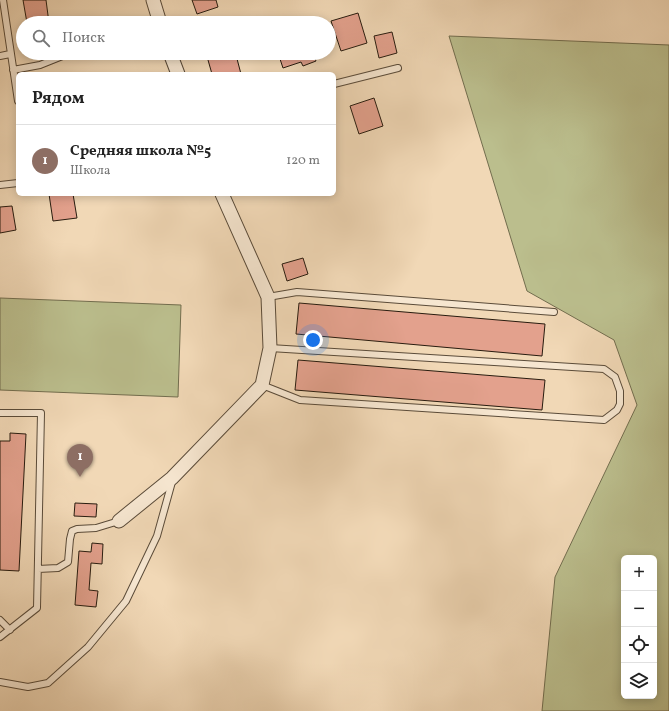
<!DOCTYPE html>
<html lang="ru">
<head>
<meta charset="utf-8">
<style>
	:root { --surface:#fff; --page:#f6f6f6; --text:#222; --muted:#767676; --line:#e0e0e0; --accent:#0f766e }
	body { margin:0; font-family:Vollkorn,serif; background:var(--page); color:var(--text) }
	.controls { position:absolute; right:12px; bottom:12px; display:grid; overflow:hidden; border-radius:6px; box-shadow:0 2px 10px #0003 }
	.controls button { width:36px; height:36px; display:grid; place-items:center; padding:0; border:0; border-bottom:1px solid var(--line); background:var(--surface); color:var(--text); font:20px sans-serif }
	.you { position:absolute; left:313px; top:340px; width:14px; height:14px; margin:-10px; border:3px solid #fff; border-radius:50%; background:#1a73e8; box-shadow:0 0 0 6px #1a73e833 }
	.badge { display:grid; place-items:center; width:26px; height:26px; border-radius:50%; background:var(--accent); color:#fff; font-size:13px; font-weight:700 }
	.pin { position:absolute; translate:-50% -33px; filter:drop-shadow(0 1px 2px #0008) }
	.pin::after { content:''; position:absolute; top:21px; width:14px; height:12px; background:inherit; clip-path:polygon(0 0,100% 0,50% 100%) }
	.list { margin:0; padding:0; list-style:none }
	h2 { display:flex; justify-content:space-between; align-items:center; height:52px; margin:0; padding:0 16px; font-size:17px }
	h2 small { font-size:13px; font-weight:400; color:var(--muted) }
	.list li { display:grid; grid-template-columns:26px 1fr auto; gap:12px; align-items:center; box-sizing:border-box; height:72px; padding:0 16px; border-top:1px solid var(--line) }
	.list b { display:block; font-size:15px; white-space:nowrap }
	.list p { margin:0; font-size:13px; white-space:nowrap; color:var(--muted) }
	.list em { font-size:13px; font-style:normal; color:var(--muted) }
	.icon { flex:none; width:22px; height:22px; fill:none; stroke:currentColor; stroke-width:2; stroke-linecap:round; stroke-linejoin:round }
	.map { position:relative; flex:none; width:669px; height:711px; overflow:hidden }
	.search { position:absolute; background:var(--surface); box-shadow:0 2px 10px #0003; left:16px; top:16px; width:320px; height:44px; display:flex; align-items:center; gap:10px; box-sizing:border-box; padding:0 14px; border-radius:22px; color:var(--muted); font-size:15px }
	.panel { position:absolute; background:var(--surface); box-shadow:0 2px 10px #0003; left:16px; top:72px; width:320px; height:124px; border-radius:6px }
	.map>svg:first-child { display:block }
	.green { fill:#bbbe8d; stroke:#726d4e; fill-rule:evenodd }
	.building { fill:#e3a18d; stroke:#281c0f }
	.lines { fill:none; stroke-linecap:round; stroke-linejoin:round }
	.lane-casing { stroke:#5a4b39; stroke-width:8 }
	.street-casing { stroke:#5a4b39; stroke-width:15 }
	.lane { stroke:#f6e6d0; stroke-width:6 }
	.street { stroke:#f6e6d0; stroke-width:13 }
</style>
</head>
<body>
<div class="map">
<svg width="669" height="711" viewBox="0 0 669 711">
	<rect width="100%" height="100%" fill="#f1d8b6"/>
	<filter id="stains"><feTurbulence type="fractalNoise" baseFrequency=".005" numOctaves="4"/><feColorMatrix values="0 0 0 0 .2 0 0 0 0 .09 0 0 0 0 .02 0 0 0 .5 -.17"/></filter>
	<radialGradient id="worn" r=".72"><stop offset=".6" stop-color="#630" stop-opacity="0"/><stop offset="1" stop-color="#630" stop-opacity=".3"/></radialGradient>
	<path class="green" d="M449 36 669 45V711H542L555 577 637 405 614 340 527 291ZM624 558H654V696H624Z
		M0 298 181 305 178 397 0 390Z"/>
	<path class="building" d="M23 0H46L49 23H27Z
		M192 0H216L218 7 197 14Z
		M358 13 367 43 341 51 331 21Z
		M392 32 397 53 379 58 374 36Z
		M206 53H227L229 58 236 55 241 74H212Z
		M278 53H313L316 61 303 66 301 62 283 68Z
		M374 98 383 126 359 134 350 106Z
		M49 194H73L77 218 53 221Z
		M12 206 16 230 0 233V207Z
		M303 258 308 274 287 281 282 264Z
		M299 303 545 324 542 356 296 334Z
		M298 360 545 380 542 410 295 390Z
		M10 433 26 434 19 571 0 570V441H10Z
		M75 503 97 504 96 517 74 516Z
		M92 543 103 544 102 564 91 563 89 590 98 591 96 607 75 605 79 551 91 552Z"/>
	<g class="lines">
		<defs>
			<path id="lane" d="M3 0 18 101
				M0 56 10 54
				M13 70 40 65 70 53
				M334 84 398 68
				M0 185 18 183
				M268 297 297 292 554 312
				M262 385 300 400 604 420 617 410 620 404V391L615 377 604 369 270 348
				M0 413H41L37 608 0 637
				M38 569 58 568 68 562 70 539 72 531 77 529 96 528 119 521
				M0 620 10 630
				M0 682 28 687 48 683 88 647 126 601 157 536 172 482"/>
			<path id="street" d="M153 0 160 23
				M170 53 178 74
				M119 521 172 478 262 385 270 348 268 297 222 194"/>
		</defs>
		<use href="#lane" class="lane-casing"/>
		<use href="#street" class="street-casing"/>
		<use href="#lane" class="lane"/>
		<use href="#street" class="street"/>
	</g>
	<rect width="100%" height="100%" filter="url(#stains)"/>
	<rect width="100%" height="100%" fill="url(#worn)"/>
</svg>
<div class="controls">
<button>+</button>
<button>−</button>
<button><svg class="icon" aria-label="locate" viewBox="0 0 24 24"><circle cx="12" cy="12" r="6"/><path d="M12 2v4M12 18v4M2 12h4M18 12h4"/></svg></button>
<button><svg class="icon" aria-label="layers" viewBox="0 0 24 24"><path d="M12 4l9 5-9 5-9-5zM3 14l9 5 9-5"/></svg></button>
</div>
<div class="you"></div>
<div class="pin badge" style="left:80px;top:477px;background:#8d6e63">1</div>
<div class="search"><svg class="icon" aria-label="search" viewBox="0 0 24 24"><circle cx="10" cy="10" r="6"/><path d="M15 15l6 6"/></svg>Поиск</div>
<section class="panel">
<h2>Рядом<small></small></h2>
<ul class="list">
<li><span class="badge" style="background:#8d6e63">1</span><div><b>Средняя школа №5</b><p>Школа</p></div><em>120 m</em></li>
</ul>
</section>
</div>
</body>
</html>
